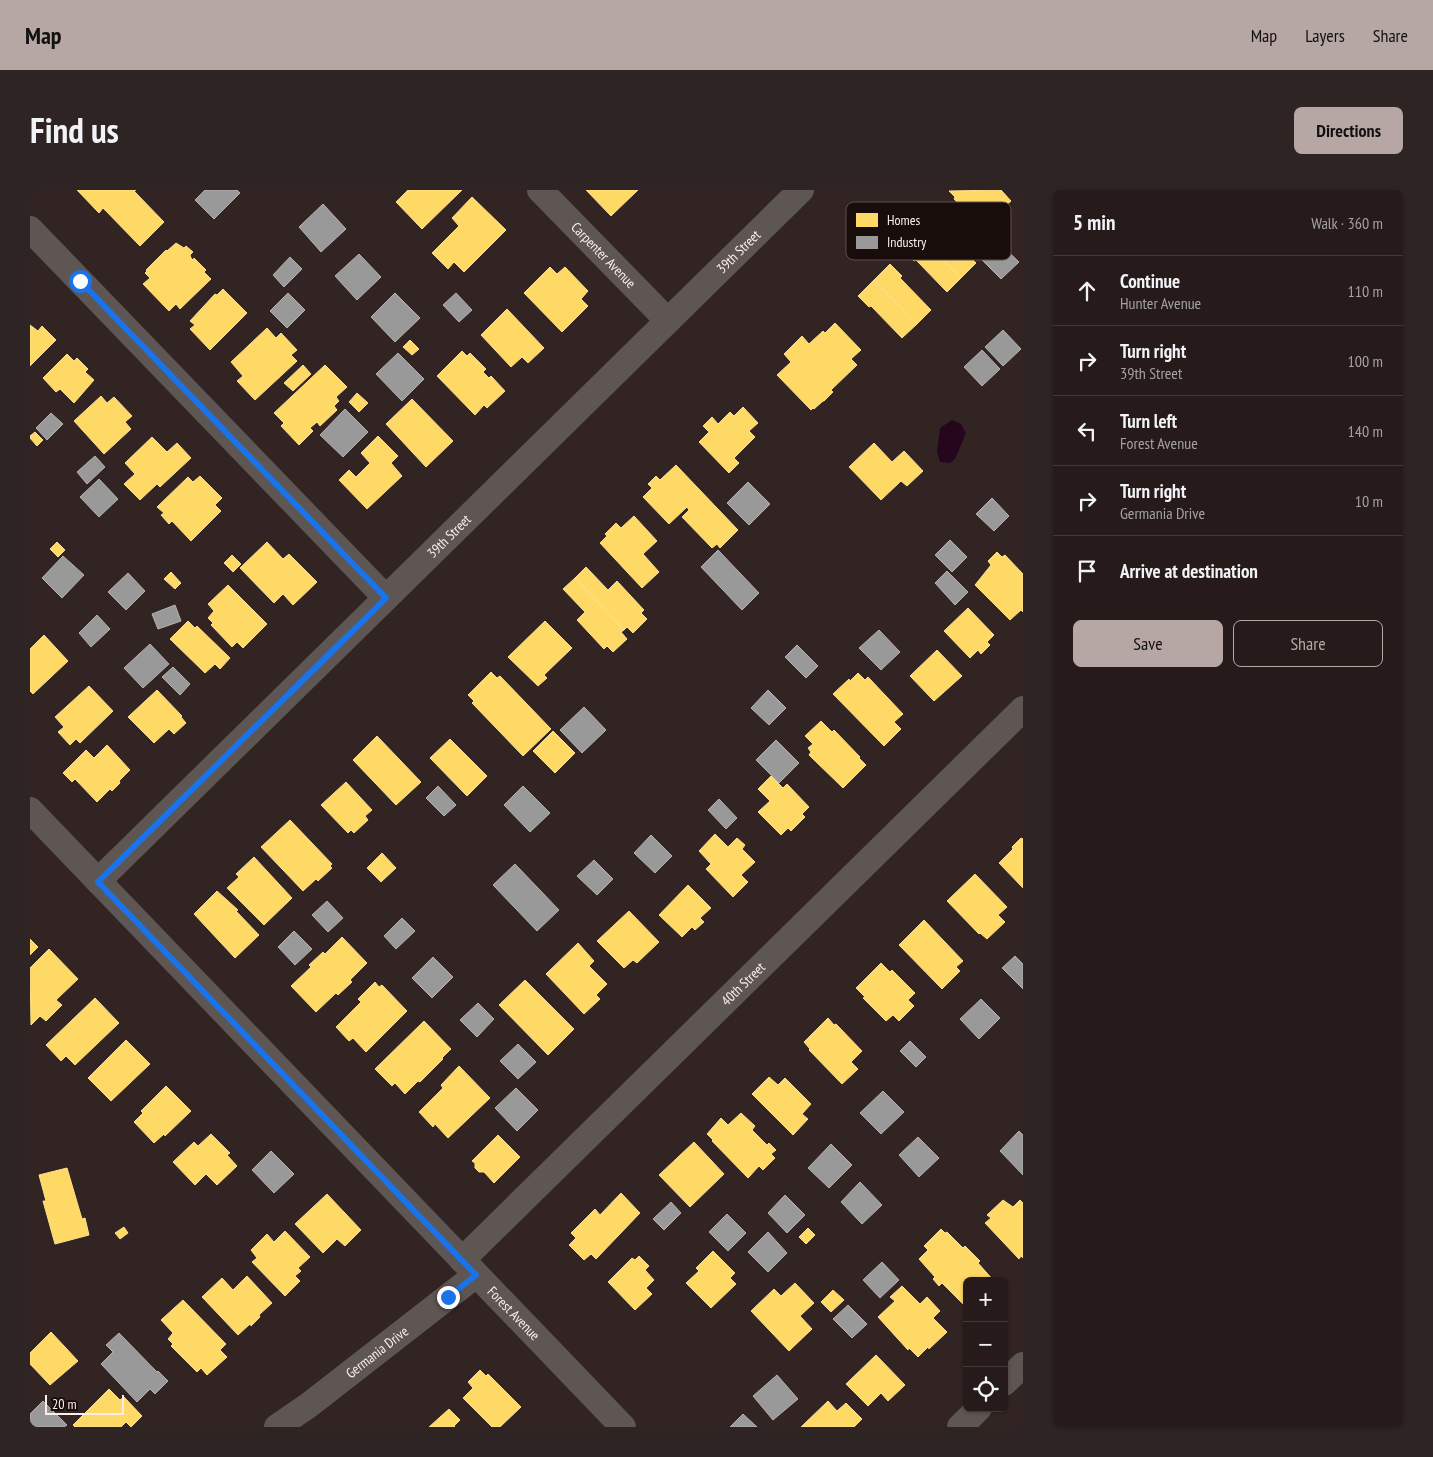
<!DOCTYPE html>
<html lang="en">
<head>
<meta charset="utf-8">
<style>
	:root { --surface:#261b1a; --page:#2e2423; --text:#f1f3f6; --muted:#a4a1a2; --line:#423939; --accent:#b7a7a4 }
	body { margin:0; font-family:"PT Sans Narrow",sans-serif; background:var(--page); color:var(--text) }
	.controls { position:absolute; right:15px; bottom:15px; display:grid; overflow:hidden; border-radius:8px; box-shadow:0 1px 4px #0004 }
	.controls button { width:45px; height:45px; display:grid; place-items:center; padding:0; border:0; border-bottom:1px solid var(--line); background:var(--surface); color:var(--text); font:25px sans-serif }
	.scale { position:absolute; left:15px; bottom:12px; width:79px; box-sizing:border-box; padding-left:5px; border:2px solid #feedea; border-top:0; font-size:14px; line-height:18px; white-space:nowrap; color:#feedea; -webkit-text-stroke:4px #180d0b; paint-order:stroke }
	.stop { position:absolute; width:15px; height:15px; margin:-11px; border:4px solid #1a73e8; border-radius:50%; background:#fff }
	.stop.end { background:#1a73e8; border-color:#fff; box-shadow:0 1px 5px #0008 }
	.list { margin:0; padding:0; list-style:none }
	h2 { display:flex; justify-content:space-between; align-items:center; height:65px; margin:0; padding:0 20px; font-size:21px }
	h2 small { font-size:16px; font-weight:400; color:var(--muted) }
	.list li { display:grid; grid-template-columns:32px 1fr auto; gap:15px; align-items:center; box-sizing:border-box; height:70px; padding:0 20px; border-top:1px solid var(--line) }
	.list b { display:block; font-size:19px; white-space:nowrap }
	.list p { margin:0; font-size:16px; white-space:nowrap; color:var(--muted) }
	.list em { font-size:16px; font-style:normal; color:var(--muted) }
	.actions { display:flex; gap:10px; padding:15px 20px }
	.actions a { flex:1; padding:11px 0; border:1px solid var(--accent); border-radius:8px; text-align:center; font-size:18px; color:var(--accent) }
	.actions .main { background:var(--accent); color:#111 }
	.icon { flex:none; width:28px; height:28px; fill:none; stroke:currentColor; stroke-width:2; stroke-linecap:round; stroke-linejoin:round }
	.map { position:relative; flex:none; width:993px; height:1237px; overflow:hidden; border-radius:8px }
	header { display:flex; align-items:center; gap:30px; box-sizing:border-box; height:70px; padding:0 25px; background:var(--accent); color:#111 }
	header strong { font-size:24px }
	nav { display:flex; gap:28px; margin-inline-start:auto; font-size:18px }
	.intro { display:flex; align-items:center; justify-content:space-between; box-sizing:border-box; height:120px; padding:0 30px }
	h1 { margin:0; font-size:35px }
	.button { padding:12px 22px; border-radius:8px; background:var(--accent); color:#111; font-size:18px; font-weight:700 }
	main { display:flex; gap:30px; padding:0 30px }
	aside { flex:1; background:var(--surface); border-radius:8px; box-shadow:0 1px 4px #0004 }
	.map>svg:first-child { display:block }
	.water { fill:#26061c }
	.homes { fill:#ffd966; stroke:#ffdf8e }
	.industry { fill:#999; stroke:#b7b2b1 }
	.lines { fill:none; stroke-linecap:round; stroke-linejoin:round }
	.minor { stroke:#5e5653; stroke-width:26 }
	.route { stroke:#1a73e8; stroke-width:6 }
	.labels { text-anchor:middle; stroke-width:5; stroke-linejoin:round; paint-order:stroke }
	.street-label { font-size:14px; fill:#feedea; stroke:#180d0b }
	.key { fill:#180d0b; stroke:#5d504e; stroke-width:1 }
	.key-label { font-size:14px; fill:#feedea }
</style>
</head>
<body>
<header>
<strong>Map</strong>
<nav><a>Map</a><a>Layers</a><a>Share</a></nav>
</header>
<div class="intro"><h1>Find us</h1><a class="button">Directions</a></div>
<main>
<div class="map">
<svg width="993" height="1237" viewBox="0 0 993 1237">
	<rect width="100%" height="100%" fill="#322422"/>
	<path class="water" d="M922 230 931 234 936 243 925 269 920 273 910 272 907 262 910 238Z"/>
	<path class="homes" d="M47 0H106L104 1 134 32 110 56 73 18 69 23Z
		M378 0H432L392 39 366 12Z
		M556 0H608L581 26Z
		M971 0 981 11 969 21 976 29 959 45 924 9 925 7 919 1Z
		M442 7 476 40 434 82 424 72 418 79 402 63 429 36 422 28Z
		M905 28 917 39 914 41 946 73 931 88 888 44Z
		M888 44 931 88 917 102 886 70 884 71 873 59Z
		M146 53 154 58 156 56 163 62 160 65 161 68 163 70 164 68 176 80 174 82 181 89 150 119 146 114 139 121 113 94 120 88 115 83 117 81 116 80 136 60 137 61Z
		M860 74 872 86 870 88 901 120 887 134 844 90Z
		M520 77 527 84 535 77 558 101 551 109 558 116 532 142 494 103Z
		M844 90 887 134 872 148 841 116 839 117 828 106Z
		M193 99 217 123 180 160 160 139 165 135 160 131 185 104 187 105Z
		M477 119 514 158 498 173 492 167 481 177 451 145Z
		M805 133 831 160 821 169 827 175 801 200 803 202 794 211H793L784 219 783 218 781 220 747 185 761 172 754 164 772 146 779 154 793 141 795 143Z
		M0 135 8 141 12 136 26 150 0 176Z
		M237 138 246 148 251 143 267 160 261 165 267 171 225 210 207 191 213 186 201 172Z
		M380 150 389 159 382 165 373 157Z
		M432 161 437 166 440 163 456 179 453 182 459 188 461 186 475 201 457 218 454 215 445 225 407 186Z
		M37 164 44 171 47 168 58 179 55 182 64 190 44 213 30 199 26 202 13 188Z
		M273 175 281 184 263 201 254 193Z
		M295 175 317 197 306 207 309 211 304 216 307 220 290 236 287 232 280 238 283 241 269 255 251 236 254 233 244 223Z
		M327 203 338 213 329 222 319 212Z
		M71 206 77 213 84 207 102 226 95 232 101 239 74 264 44 231Z
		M382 209 423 251 396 277 356 234Z
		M713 217 728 233 719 241 725 247 704 268 709 273 699 283 669 252 679 242 673 236 682 227 688 234 700 222 704 226Z
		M5 242 13 250 7 256 0 248V246Z
		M348 246 368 266 361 273 372 286 337 319 309 290 319 280 326 287 340 273 331 263Z
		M122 247 137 262 147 253 161 268 130 297 127 294 110 310 94 294 105 284 95 273Z
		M844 253 862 272 874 261 893 281 877 296 871 291 851 310 819 277Z
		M646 275 708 340 690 358 687 354 682 358 652 327 659 320 657 317 639 334 613 307 622 298 618 294 626 286 630 290Z
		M170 286 192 308 185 315 191 321 161 351 142 331 139 334 131 325 134 323 127 317 158 287 163 292Z
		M604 326 627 351 613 364 629 382 612 398 570 353 577 346 575 344 586 333 591 338Z
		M27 352 35 360 28 367 20 359Z
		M237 352 253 369 259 364 287 392 263 415 253 404 244 413 210 378Z
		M967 362 972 367 975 365 993 384V422L991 420 980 430 945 395 961 375 958 371Z
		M202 365 211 374 203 382 194 373Z
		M556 377 578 400 587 391 614 420 611 423 617 429 603 443 597 437 594 440 545 388Z
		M141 382 151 393 145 399 134 389Z
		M545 388 594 440 591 442 597 449 583 462 577 456 574 459 547 430 555 422 533 399Z
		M198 395 237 434 213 458 207 452 202 457 181 435 183 433 178 428 184 421 178 414Z
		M938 418 964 445 957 452 960 455 951 464 948 460 940 468 914 441Z
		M158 431 165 438 167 436 200 468 190 479 185 474 175 483 140 449Z
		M515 431 542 458 514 485 517 488 508 496 478 467Z
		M14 445 38 471 3 504 0 501V459Z
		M907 460 932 486 904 511 880 486Z
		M461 482 467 488 470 486 521 539 493 566 442 513 444 511 438 505Z
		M828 483 835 490 838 487 873 524 864 532 871 539 854 556 803 504 819 489 820 491Z
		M59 496 83 521 50 553 46 549 40 555 28 542 34 537 25 527Z
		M127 500 152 526 151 527 156 533 144 544 139 539 124 553 98 527Z
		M791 531 802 542 804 540 830 567 829 568 836 575 813 598 779 565 781 562 778 558 783 554 775 546Z
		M523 541 545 563 525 583 503 561Z
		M347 546 391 592 366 615 323 570Z
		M420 549 457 586 437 606 400 568Z
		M77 555 100 580 89 591 90 593 82 601 80 599 67 612 45 589 42 592 33 583 56 560 64 568Z
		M741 586 753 598 757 594 779 617 772 624 775 627 761 641 758 638 751 645 728 622 740 611 728 599Z
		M316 592 342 620 335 626 338 630 324 643 321 640 318 643 291 615Z
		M260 630 302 674 300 676 302 678 288 691 286 689 273 701 231 657Z
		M685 644 698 657 707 648 715 655 712 659 725 672 711 685 718 692 703 707 676 679 681 674 669 661Z
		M991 648 993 649V698L969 673 983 659 982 657Z
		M352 663 366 678 351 692 337 678Z
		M224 667 262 708 234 735 197 698 209 687 206 684Z
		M945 684 977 717 968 725 975 732 957 749 950 743 949 744 917 711Z
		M658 695 681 718 670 728 674 732 665 740 662 737 652 747 629 725Z
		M187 701 208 720 206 721 229 745 205 768 164 724Z
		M599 721 629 752 607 773 603 770 594 778 567 751Z
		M894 730 933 771 926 777 930 781 912 799 869 755Z
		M312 747 337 773 320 790 322 792 308 805 306 803 286 822 261 796 281 777 279 775 293 762 295 764Z
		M0 749 8 757 0 765Z
		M548 753 564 771 559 776 577 794 566 805 570 809 554 824 516 784Z
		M19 759 48 789 26 810 32 815 16 831 10 826 1 835 0 778Z
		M851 773 860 782 862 780 885 803 878 810 884 816 869 831 863 825 856 831 833 808 835 807 826 798Z
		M495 790 544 839 518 865 469 815Z
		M345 792 349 797 352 795 377 821 336 862 323 848 319 851 306 837 331 812 328 809Z
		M65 808 89 833 45 875 36 866 31 871 16 855Z
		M798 828 804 835 806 834 832 861 821 872 828 879 812 894 779 860 780 859 774 852Z
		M394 831 421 859 412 868 413 869 390 892 388 891 375 904 365 893 362 896 345 879Z
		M96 850 120 874 81 911 58 888Z
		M429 876 460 908 418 948 405 934 403 937 389 922 413 898 411 895Z
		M739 887 748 895 755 888 781 914 772 924 778 929 763 945 722 904Z
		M136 896 161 921 135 946 134 944 124 953 104 932 113 923 111 921Z
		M711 923 725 936 722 940 737 955 739 953 746 960 741 964 745 968 733 980 729 976 718 988 682 951 683 950 677 944 691 928 698 935Z
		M181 944 200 963 197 965 207 976 187 995 176 984 165 995 143 972 164 952 168 956Z
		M468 945 490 967 464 993 454 982H449L445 978V973L442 971Z
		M664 952 694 984 660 1017 629 985Z
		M37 978 52 1029 55 1028 59 1045 25 1054 13 1011H16L9 985Z
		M591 1003 610 1023 566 1069 561 1064 554 1070 539 1055 546 1048 541 1043 565 1019 570 1025Z
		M297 1004 331 1040 315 1056 307 1049 293 1063 265 1034Z
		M973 1010 983 1017 990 1010 993 1013V1068L991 1066 989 1069 955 1033 961 1028 957 1025Z
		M94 1037 98 1043 90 1049 85 1043Z
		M778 1038 785 1045 776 1054 769 1047Z
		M911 1039 915 1043 917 1042 933 1058 935 1056 950 1071 948 1073 964 1091H937V1118L912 1093 909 1096 903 1089 905 1087 889 1069 898 1060 894 1056Z
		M255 1041 280 1067 268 1078 271 1081 265 1086 270 1091 255 1106 222 1072 227 1068 221 1060 237 1044 244 1052Z
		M683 1061 705 1083 700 1088 706 1094 681 1118 656 1093 669 1081 666 1078Z
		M609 1066 619 1076 615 1080 624 1090 616 1098 622 1104 605 1120 578 1092 602 1068 605 1070Z
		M217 1086 242 1113 229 1125 230 1127 221 1136 220 1134 208 1145 172 1107 192 1088 203 1100Z
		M765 1093 784 1113 770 1126 782 1139 759 1161 721 1121 744 1099 751 1106Z
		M872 1096 890 1114 897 1107 910 1121 903 1128 917 1142 899 1159 898 1157 888 1167 879 1158 878 1160 848 1127 865 1111 860 1107Z
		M803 1100 814 1110 801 1122 791 1112Z
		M153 1110 196 1154 190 1160 197 1167 177 1185 171 1178 167 1182 141 1156 143 1154 138 1149 143 1143 131 1130Z
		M21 1142 48 1171 20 1195 0 1174V1163Z
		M846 1165 875 1195 858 1211 851 1203 838 1216 816 1194Z
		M450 1180 456 1186 458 1184 491 1217 470 1237H462L433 1208 443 1198 438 1192Z
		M79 1199 90 1210 94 1207 112 1226 101 1237 96 1232 91 1237H45L43 1235Z
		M798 1211 807 1221 816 1213 832 1229 824 1237H771Z
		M419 1219 430 1230 424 1236 425 1237H399Z"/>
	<path class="industry" d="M175 0H207L210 3 184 29 165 10Z
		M293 14 316 39 291 62 269 37Z
		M970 54 989 72 971 89 952 70Z
		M329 64 351 87 327 110 305 86Z
		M260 67 272 79 254 97 243 85Z
		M258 103 275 120 257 138 240 121Z
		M365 103 390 128 365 152 341 127Z
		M426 103 442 120 429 132 413 115Z
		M973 140 991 159 973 176 955 157Z
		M952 160 970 179 952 196 934 177Z
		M368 163 394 189 372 211 346 184Z
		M315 219 338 242 313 267 290 245Z
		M21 223 33 234 17 250 6 238Z
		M65 266 75 277 57 294 47 282Z
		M69 289 88 309 69 327 50 307Z
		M718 292 740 314 719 335 697 313Z
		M962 308 979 326 964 341 946 324Z
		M920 350 937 367 922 382 905 365Z
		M688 360 729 403 712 420 671 377Z
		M33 366 54 385 32 408 12 388Z
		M917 381 938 402 925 415 905 393Z
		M98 383 115 401 96 420 78 402Z
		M145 415 151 431 128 439 122 424Z
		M67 425 80 439 61 457 49 443Z
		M849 440 870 462 851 480 829 458Z
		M120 454 139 474 113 498 94 478Z
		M767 455 788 476 776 488 755 467Z
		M143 477 160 494 150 505 132 487Z
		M738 500 756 518 739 535 721 518Z
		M554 517 576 540 552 563 530 540Z
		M746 550 769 573 749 593 726 570Z
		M408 596 426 615 414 626 396 608Z
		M493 596 520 623 500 642 474 615Z
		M689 609 707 628 696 639 678 620Z
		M621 645 642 666 625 683 604 663Z
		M564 670 583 689 567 705 547 686Z
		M485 674 529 720 507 741 463 695Z
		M297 711 313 728 298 742 282 725Z
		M372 728 385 741 366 759 354 746Z
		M264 741 282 759 265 775 248 757Z
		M985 766 993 774V799L972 778Z
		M403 767 423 787 402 808 382 788Z
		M951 809 970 828 949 849 930 829Z
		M448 813 464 829 447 847 430 830Z
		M880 851 896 867 886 877 870 861Z
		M488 854 506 872 488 889 470 871Z
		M486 898 508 920 487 941 465 918Z
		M853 901 874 922 851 944 830 923Z
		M989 941 993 945V985L970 961Z
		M888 947 909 968 889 987 869 965Z
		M801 954 822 975 799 998 778 978Z
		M241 961 264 984 244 1003 222 980Z
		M830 992 852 1015 832 1034 811 1012Z
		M755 1005 775 1025 757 1043 738 1023Z
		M641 1012 651 1023 634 1040 623 1029Z
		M697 1024 716 1043 698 1061 679 1042Z
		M738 1042 757 1063 738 1082 718 1062Z
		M852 1072 869 1090 850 1108 833 1090Z
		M818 1115 837 1134 822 1148 803 1129Z
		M89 1143 127 1182 128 1181 138 1191 125 1204 120 1199 107 1212 71 1174 83 1162 76 1155Z
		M747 1185 768 1209 743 1230 723 1206Z
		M13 1211 37 1235 34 1237H0V1224Z
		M713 1224 727 1237H700Z"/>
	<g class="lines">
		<g class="minor">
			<path id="s1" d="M510 0 638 131"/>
			<path d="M0 39 356 408"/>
			<path id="s2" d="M0 620 593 1237"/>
			<path id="s3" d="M68 691 771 0"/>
			<path id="s4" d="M432 1070 993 519"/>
			<path d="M974 1193 993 1175"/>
			<path id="s5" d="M247 1237 279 1215 446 1085"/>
			<path d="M930 1237 949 1218"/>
		</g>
	</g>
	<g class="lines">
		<path class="route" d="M50 91 356 408 68 692 446 1085 418 1107"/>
	</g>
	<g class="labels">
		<g class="street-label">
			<text dy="5" stroke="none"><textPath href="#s3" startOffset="898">39th Street</textPath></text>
			<text dy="5" stroke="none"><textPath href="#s1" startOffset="91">Carpenter Avenue</textPath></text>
			<text dy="5" stroke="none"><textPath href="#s3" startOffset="492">39th Street</textPath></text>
			<text dy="5" stroke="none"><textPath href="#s4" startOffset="394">40th Street</textPath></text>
			<text dy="5" stroke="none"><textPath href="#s2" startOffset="698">Forest Avenue</textPath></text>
			<text dy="5" stroke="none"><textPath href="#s5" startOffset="125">Germania Drive</textPath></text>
		</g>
	</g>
	<rect x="816" y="12" width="165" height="58" rx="8" class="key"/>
	<rect x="826" y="23" width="22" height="14" fill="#ffd966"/>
	<rect x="826" y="46" width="22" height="13" fill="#999"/>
	<g class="key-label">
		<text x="857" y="35">Homes</text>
		<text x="857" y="57">Industry</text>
	</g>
</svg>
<div class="controls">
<button>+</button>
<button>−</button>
<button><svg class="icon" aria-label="locate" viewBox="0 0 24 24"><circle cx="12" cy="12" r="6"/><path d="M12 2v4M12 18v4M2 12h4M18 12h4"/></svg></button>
</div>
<div class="scale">20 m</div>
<div class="stop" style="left:50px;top:91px"></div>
<div class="stop end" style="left:418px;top:1107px"></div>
</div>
<aside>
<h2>5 min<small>Walk · 360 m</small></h2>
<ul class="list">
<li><svg class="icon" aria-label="ahead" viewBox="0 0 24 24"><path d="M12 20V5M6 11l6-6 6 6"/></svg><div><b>Continue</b><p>Hunter Avenue</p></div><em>110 m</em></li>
<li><svg class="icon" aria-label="right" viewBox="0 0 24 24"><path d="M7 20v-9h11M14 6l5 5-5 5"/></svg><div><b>Turn right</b><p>39th Street</p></div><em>100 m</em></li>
<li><svg class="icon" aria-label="left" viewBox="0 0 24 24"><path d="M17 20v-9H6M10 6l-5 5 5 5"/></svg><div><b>Turn left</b><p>Forest Avenue</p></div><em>140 m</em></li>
<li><svg class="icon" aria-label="right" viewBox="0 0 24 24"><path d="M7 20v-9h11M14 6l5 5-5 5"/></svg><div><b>Turn right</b><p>Germania Drive</p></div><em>10 m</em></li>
<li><svg class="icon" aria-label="arrive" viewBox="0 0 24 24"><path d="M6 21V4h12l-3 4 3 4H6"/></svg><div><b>Arrive at destination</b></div></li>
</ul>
<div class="actions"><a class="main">Save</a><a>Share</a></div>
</aside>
</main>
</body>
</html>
